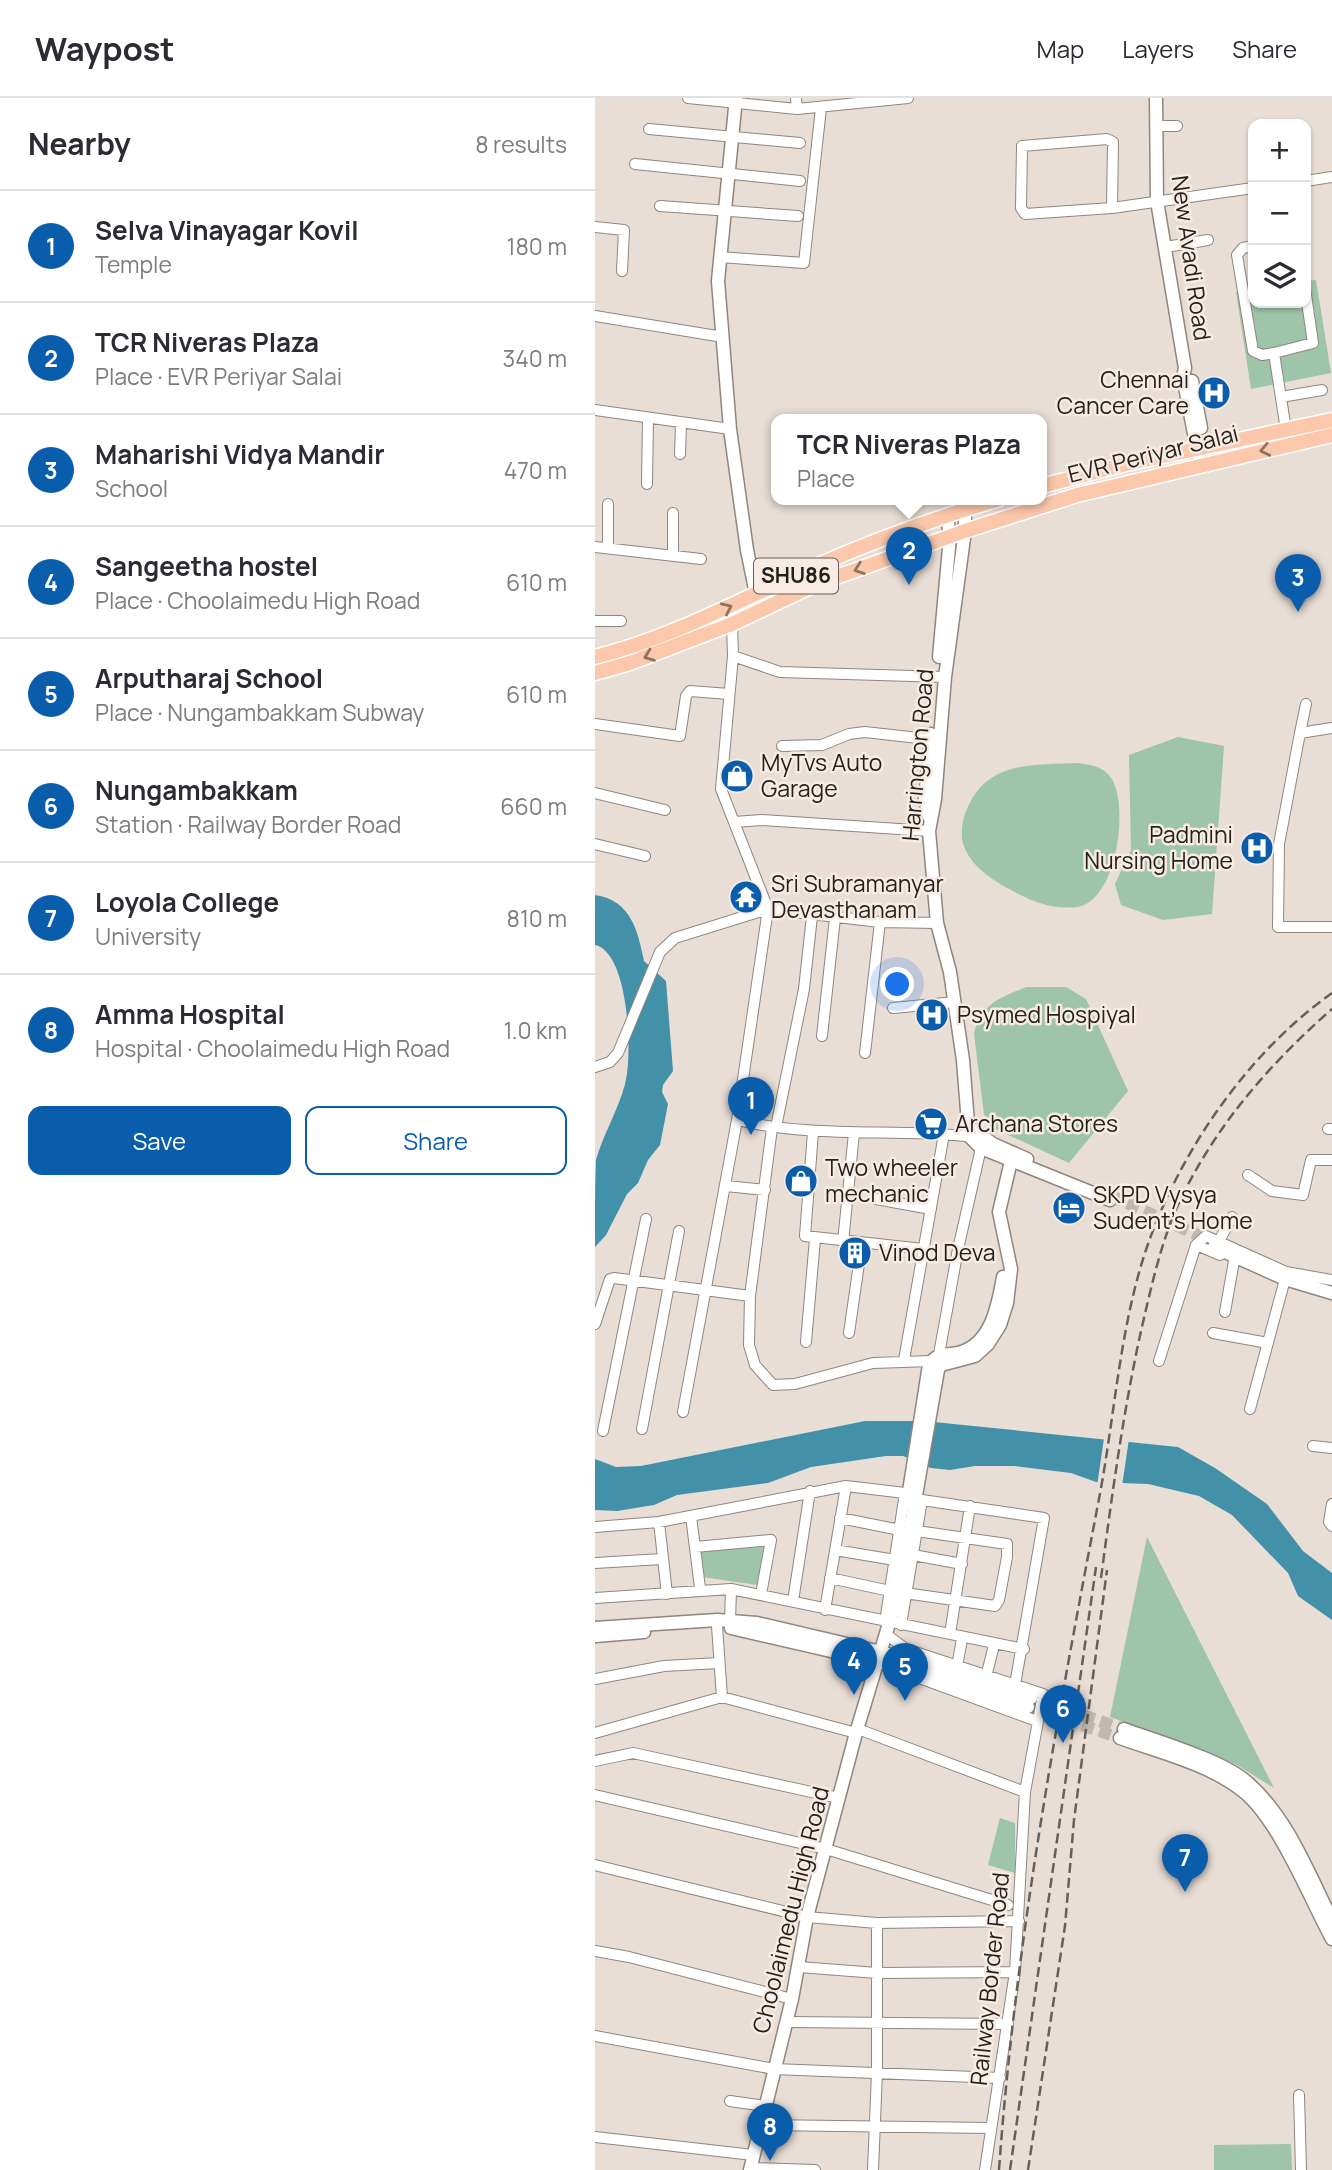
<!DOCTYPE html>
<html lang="en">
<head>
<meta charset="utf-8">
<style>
	:root { --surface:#fff; --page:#f7f7f7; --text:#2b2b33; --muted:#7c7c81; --line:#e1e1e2; --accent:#0a5dab }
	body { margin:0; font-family:Manrope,sans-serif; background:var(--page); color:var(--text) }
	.controls { position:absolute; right:21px; top:21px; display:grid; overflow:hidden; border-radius:14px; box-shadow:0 2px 5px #0004 }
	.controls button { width:63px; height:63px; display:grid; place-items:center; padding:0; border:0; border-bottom:2px solid var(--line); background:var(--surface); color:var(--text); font:35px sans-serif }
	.you { position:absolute; left:303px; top:887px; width:24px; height:24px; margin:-18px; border:5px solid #fff; border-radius:50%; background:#1a73e8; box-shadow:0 0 0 10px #1a73e833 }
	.badge { display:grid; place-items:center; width:46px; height:46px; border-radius:50%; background:var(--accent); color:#fff; font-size:23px; font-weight:700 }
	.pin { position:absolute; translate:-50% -58px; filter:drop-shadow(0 2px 4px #0008) }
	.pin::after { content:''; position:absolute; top:37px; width:24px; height:21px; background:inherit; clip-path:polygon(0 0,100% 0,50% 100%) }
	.popup { position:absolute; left:176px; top:316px; width:276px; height:91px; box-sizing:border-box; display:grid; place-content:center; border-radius:14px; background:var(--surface); filter:drop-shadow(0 2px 5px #0005); font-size:23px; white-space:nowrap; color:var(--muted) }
	.popup b { font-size:26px; color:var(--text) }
	.popup::after { content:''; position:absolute; left:50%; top:100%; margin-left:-14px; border:14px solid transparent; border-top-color:var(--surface) }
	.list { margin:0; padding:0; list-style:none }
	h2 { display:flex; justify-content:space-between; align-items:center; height:91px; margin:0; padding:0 28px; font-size:30px }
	h2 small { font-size:23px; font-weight:400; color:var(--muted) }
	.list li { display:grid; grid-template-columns:46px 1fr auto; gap:21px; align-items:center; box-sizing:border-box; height:112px; padding:0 28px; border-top:2px solid var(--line) }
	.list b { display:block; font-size:26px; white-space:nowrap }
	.list p { margin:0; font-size:23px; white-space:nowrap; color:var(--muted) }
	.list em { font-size:23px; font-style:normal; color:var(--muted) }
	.actions { display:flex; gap:14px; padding:21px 28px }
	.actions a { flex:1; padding:16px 0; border:2px solid var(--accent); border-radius:14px; text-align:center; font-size:24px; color:var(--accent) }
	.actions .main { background:var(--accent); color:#fff }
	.icon { flex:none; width:38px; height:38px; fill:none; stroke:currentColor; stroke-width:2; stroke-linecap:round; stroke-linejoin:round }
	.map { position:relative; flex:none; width:737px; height:2072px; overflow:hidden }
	header { display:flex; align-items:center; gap:42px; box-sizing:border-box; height:98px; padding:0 35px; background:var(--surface); border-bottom:2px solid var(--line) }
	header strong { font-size:33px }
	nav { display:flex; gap:38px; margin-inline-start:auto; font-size:24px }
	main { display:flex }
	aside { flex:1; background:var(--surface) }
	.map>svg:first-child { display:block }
	.green { fill:#9ec4a9 }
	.water { fill:#4391a9 }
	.pier { fill:#e9ded6 }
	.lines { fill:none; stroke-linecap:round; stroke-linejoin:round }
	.tertiary-tunnel { stroke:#c1b8b1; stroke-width:12; stroke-dasharray:12 6; stroke-linecap:butt }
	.secondary-tunnel { stroke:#c1b8b1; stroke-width:12; stroke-dasharray:12 6; stroke-linecap:butt }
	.minor-casing { stroke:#90867e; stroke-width:12 }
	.tertiary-casing { stroke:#90867e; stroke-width:15 }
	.secondary-casing { stroke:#90867e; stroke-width:15 }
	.primary-casing { stroke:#fff; stroke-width:17 }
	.minor { stroke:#fff; stroke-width:10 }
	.tertiary { stroke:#fff; stroke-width:12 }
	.secondary { stroke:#fff; stroke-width:12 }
	.primary { stroke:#fbc8ab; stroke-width:14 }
	.rail { stroke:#66605b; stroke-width:2.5; stroke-dasharray:10 5; stroke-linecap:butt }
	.oneway { stroke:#8f7464 }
	.labels { text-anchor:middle; stroke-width:5; stroke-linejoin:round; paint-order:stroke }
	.shield { fill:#f7ebe3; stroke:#635c58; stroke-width:2 }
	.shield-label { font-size:21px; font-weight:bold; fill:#231f1c }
	.street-label { font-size:23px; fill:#231f1c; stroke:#f7ebe3 }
	.poi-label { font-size:23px; fill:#231f1c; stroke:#f7ebe3; text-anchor:start }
</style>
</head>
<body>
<header>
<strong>Waypost</strong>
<nav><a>Map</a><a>Layers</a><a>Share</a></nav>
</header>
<main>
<aside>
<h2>Nearby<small>8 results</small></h2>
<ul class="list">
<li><span class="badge">1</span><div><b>Selva Vinayagar Kovil</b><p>Temple</p></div><em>180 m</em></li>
<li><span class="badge">2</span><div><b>TCR Niveras Plaza</b><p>Place · EVR Periyar Salai</p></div><em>340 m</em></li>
<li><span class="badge">3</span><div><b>Maharishi Vidya Mandir</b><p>School</p></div><em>470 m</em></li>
<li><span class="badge">4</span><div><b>Sangeetha hostel</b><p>Place · Choolaimedu High Road</p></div><em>610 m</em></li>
<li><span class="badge">5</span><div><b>Arputharaj School</b><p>Place · Nungambakkam Subway</p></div><em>610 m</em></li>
<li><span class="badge">6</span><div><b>Nungambakkam</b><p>Station · Railway Border Road</p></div><em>660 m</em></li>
<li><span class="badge">7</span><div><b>Loyola College</b><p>University</p></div><em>810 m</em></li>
<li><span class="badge">8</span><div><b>Amma Hospital</b><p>Hospital · Choolaimedu High Road</p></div><em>1.0 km</em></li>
</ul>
<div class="actions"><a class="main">Save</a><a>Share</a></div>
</aside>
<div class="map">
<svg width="737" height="2072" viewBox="0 0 737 2072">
	<rect width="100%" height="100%" fill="#e9ded6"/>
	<path class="green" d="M721 182 736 275 656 291 641 194 658 192V205H711V183Z
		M583 639 629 648 617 816 568 822 526 807 520 786 536 752 534 657Z
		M482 665C496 667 510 668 518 683 533 712 522 803 482 809 455 812 435 802 412 790 393 779 371 764 367 741 366 727 369 716 375 705 395 663 441 667 482 665Z
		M431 889H471L491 901 533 993 474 1065 394 1028 389 1016 379 936C385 906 405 900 431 889Z
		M552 1439 679 1690 642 1667 515 1619Z
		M170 1445 162 1487 107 1479 105 1450Z
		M405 1720 420 1725V1775L393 1767Z
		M696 2046 697 2072H619V2047Z"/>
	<path class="water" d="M0 797C36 802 43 833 49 863L71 883 78 973 68 987 67 994 73 1006 65 1047 53 1062 43 1085 32 1096 11 1137 0 1149C0 1127 0 1081 1 1062 8 1036 23 1013 30 986 38 958 34 854 0 847Z
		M270 1323H329L583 1349 620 1370 672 1406 708 1453 737 1475V1522L703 1498 693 1475 637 1417 604 1398 553 1386 501 1384 476 1375 419 1368H380L355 1372 336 1370 308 1358H291L216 1369 173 1385 82 1397 59 1407 22 1413 0 1412V1361L21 1369 46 1368Z"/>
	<path class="pier" d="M509 1340 534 1341 527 1388H502Z"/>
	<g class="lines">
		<path class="tertiary-tunnel" d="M516 1098 618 1144"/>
		<path class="secondary-tunnel" d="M437 1600 529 1631
			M436 1610 525 1640"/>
		<defs>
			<path id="minor" d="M93 0 202 11 313 0
				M201 0 202 11
				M562 28H582
				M54 31 205 45
				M40 66 205 83
				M711 83 737 79
				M65 108 203 118
				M517 110 518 44 512 41 427 48 426 110 430 116 517 110 658 90
				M0 129 29 132 27 173
				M658 148 648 150 642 157 658 253 667 257 679 255
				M571 149 613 142
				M125 159 209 165 226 10
				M0 218 128 239
				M686 299 727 292
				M0 312 135 331
				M691 332 679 255 718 245 711 197
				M85 356 86 325
				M52 386 53 320
				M13 406V450
				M78 415V457
				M0 449 106 461
				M0 523H26
				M138 558 185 574 350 579
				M0 626 85 638 91 598 95 593 134 596
				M737 630 705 635 684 746 683 829H737
				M705 635 711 606
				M187 648 227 647 254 636 270 634 341 642
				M0 695 70 712
				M139 724 167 722 334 733
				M0 746 50 758
				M298 910 360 904
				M227 938 240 820
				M270 955 285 824
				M0 969 15 964 23 955 65 854 80 840 173 811 285 824 342 825
				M142 1022C217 1040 294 1031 370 1038L378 1034
				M181 1029 209 891 217 818
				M177 1030 155 1198 154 1247 160 1267 178 1287 200 1286 278 1265 336 1263
				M733 1031H737
				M218 1034 210 1138 328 1151
				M653 1077 677 1093 708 1097 716 1062H737
				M131 1088 170 1092
				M281 1101 336 1111
				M624 1143 637 1119
				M248 1144 259 1035
				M625 1157 601 1147 611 1138 691 1174 737 1182
				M630 1214 639 1163
				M0 1226 15 1181 19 1180 155 1198
				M254 1235 267 1145
				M618 1235 673 1245
				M211 1244 220 1141
				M309 1262 349 1036
				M343 1262 363 1151 386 1050
				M564 1263 601 1147
				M655 1311 689 1185
				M88 1314 142 1022 173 811 126 691 138 558 137 526
				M47 1331 84 1133
				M8 1333 51 1121
				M718 1348 737 1350
				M737 1406 734 1424 737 1428
				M96 1418 105 1490
				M245 1420 305 1432
				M64 1424 72 1496
				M0 1429 64 1424 251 1388 310 1395 290 1524
				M100 1449 176 1442 166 1496
				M240 1452 300 1462
				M318 1457 367 1466
				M0 1465 67 1461
				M235 1480 295 1493
				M310 1495 400 1508 404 1502 412 1459V1446L322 1433
				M0 1500 136 1491 429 1551
				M198 1503 215 1393
				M230 1512 251 1388
				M135 1523 136 1491
				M306 1527 327 1402 449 1420 420 1587
				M122 1528 127 1599
				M355 1536 375 1408
				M292 1537 311 1551 448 1596 430 1694 420 1874 390 2072
				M362 1569 367 1541
				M308 1574 442 1623
				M391 1579 399 1547
				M0 1581 69 1568 124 1565
				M263 1631 430 1694
				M0 1635 127 1599 261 1635
				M0 1663 38 1655 244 1700
				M0 1697 231 1751 413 1807
				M0 1767 212 1819 282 1825 424 1823
				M0 1853 34 1859 197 1901
				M204 1869 282 1875 420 1874
				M191 1924 413 1926
				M0 1938 179 1971 405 1980
				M704 1997 706 2072
				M135 2003 170 2008
				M165 2027 396 2030
				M0 2039 158 2057
				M155 2070 220 2072
				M278 2072 282 1974V1825"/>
			<path id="tertiary" d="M141 0 123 183 135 331 152 452 161 496
				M370 412V433L350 579 340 701 334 733 342 825 355 874 368 962 374 1038 386 1050 515 1102
				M344 559 355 439 352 418
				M334 719 330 701 336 636
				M374 1029 398 1046 432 1061
				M619 1149 690 1181 737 1195
				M312 1406 334 1267C341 1255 351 1257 363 1255 396 1247 403 1208 408 1179
				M155 2072 197 1901 212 1819 261 1635 305 1489 343 1272 346 1267 380 1258 393 1246 405 1227 412 1205 416 1171 404 1114 416 1063"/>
			<path id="secondary" d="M561 0 562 103 590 270 588 279 605 366
				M597 283 606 330
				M0 1530 122 1522 162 1525 286 1554 436 1600
				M136 1530 301 1568 433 1609
				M0 1538 49 1534
				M529 1631C561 1643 628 1662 653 1685 693 1720 713 1775 737 1822
				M525 1640C564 1654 610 1665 644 1690 682 1716 714 1799 737 1841"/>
			<path id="primary" d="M447 388 531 366 737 322
				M0 559C80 539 152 498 228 465 285 440 345 419 404 401
				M0 575 35 565 137 526 219 487 370 433 482 397 737 337"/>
		</defs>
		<use href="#minor" class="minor-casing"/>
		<use href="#tertiary" class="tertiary-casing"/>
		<use href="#secondary" class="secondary-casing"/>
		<use href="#primary" class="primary-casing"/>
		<use href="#minor" class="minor"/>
		<use href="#tertiary" class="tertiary"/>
		<use href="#secondary" class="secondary"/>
		<use href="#primary" class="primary"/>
		<path class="rail" d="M506 1480C517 1397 528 1315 546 1233 555 1194 564 1153 579 1116 614 1035 672 968 737 911
			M404 2072C420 1848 461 1626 503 1406 520 1320 524 1229 553 1146 587 1050 654 954 737 895
			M415 2072 501 1469
			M433 2072 470 1828 479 1722 512 1472"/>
	</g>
	<defs><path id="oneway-chevron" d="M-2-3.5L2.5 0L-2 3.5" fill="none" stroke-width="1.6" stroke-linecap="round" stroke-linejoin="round" transform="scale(1.75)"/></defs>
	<g class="oneway">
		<use href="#oneway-chevron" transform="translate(670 352) rotate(168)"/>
		<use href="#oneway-chevron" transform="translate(264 471) rotate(161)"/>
		<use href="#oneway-chevron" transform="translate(132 510) rotate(-25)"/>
		<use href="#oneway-chevron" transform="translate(54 558) rotate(159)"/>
	</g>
	<defs>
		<symbol id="hospital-disc" viewBox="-11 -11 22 22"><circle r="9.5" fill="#0a5dab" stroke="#f7ebe3"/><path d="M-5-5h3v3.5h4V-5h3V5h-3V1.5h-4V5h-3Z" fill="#fff"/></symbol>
		<symbol id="shop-disc" viewBox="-11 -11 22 22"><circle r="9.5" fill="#0a5dab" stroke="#f7ebe3"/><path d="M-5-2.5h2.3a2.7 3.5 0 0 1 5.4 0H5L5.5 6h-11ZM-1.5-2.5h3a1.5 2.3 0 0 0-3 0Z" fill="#fff"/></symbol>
		<symbol id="temple-disc" viewBox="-11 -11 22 22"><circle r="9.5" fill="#0a5dab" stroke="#f7ebe3"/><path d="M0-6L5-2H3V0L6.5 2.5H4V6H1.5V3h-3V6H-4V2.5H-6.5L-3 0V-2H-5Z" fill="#fff"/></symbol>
		<symbol id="supermarket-disc" viewBox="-11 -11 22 22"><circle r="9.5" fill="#0a5dab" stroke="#f7ebe3"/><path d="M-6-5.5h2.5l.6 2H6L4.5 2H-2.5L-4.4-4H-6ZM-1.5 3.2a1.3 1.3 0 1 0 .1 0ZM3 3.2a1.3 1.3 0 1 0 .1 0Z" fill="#fff"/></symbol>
		<symbol id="hotel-disc" viewBox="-11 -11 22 22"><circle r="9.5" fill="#0a5dab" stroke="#f7ebe3"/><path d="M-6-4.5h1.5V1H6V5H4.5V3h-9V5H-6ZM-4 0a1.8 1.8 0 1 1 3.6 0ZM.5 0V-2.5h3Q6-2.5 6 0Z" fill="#fff"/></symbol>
		<symbol id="building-disc" viewBox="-11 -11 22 22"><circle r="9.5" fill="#0a5dab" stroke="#f7ebe3"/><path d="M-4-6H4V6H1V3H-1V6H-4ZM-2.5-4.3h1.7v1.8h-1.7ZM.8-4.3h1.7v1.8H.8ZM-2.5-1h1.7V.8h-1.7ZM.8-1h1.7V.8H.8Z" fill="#fff"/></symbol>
	</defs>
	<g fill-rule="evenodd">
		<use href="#hospital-disc" x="600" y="276" width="38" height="38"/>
		<use href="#shop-disc" x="123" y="659" width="38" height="38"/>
		<use href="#hospital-disc" x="643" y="731" width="38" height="38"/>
		<use href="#temple-disc" x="132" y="780" width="38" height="38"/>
		<use href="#hospital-disc" x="318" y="898" width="38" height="38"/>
		<use href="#supermarket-disc" x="317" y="1007" width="38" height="38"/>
		<use href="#shop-disc" x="187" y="1064" width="38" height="38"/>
		<use href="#hotel-disc" x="455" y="1091" width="38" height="38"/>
		<use href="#building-disc" x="241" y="1136" width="38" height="38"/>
	</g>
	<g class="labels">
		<rect class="shield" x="159" y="460.5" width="84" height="35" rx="5"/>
		<g class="shield-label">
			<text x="201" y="485">SHU86</text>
		</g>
		<g class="street-label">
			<text transform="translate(596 160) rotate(82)" y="8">New Avadi Road</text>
			<text transform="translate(558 356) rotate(-14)" y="8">EVR Periyar Salai</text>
			<text transform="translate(323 657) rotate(-85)" y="8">Harrington Road</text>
			<text transform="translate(196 1812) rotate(-76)" y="8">Choolaimedu High Road</text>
			<text transform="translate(395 1881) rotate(-84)" y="8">Railway Border Road</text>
		</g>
		<g class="poi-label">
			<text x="594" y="290" text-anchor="end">Chennai<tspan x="594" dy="26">Cancer Care</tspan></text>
			<text x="166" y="673">MyTvs Auto<tspan x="166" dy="26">Garage</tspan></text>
			<text x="638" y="745" text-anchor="end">Padmini<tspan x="638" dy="26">Nursing Home</tspan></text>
			<text x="176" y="794">Sri Subramanyar<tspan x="176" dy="26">Devasthanam</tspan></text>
			<text x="362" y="925">Psymed Hospiyal</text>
			<text x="360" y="1034">Archana Stores</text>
			<text x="230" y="1078">Two wheeler<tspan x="230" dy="26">mechanic</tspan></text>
			<text x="498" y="1105">SKPD Vysya<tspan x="498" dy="26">Sudent's Home</tspan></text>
			<text x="284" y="1163">Vinod Deva</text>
		</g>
	</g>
</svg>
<div class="controls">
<button>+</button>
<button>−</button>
<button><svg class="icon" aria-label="layers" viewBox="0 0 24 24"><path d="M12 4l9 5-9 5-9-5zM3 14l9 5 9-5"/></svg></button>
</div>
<div class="you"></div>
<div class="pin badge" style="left:156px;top:1037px">1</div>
<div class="pin badge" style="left:314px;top:487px">2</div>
<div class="popup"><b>TCR Niveras Plaza</b>Place</div>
<div class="pin badge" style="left:703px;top:514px">3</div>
<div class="pin badge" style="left:259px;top:1597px">4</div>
<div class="pin badge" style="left:310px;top:1603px">5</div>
<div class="pin badge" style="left:468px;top:1645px">6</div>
<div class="pin badge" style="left:590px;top:1794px">7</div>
<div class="pin badge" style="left:175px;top:2063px">8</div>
</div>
</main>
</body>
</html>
